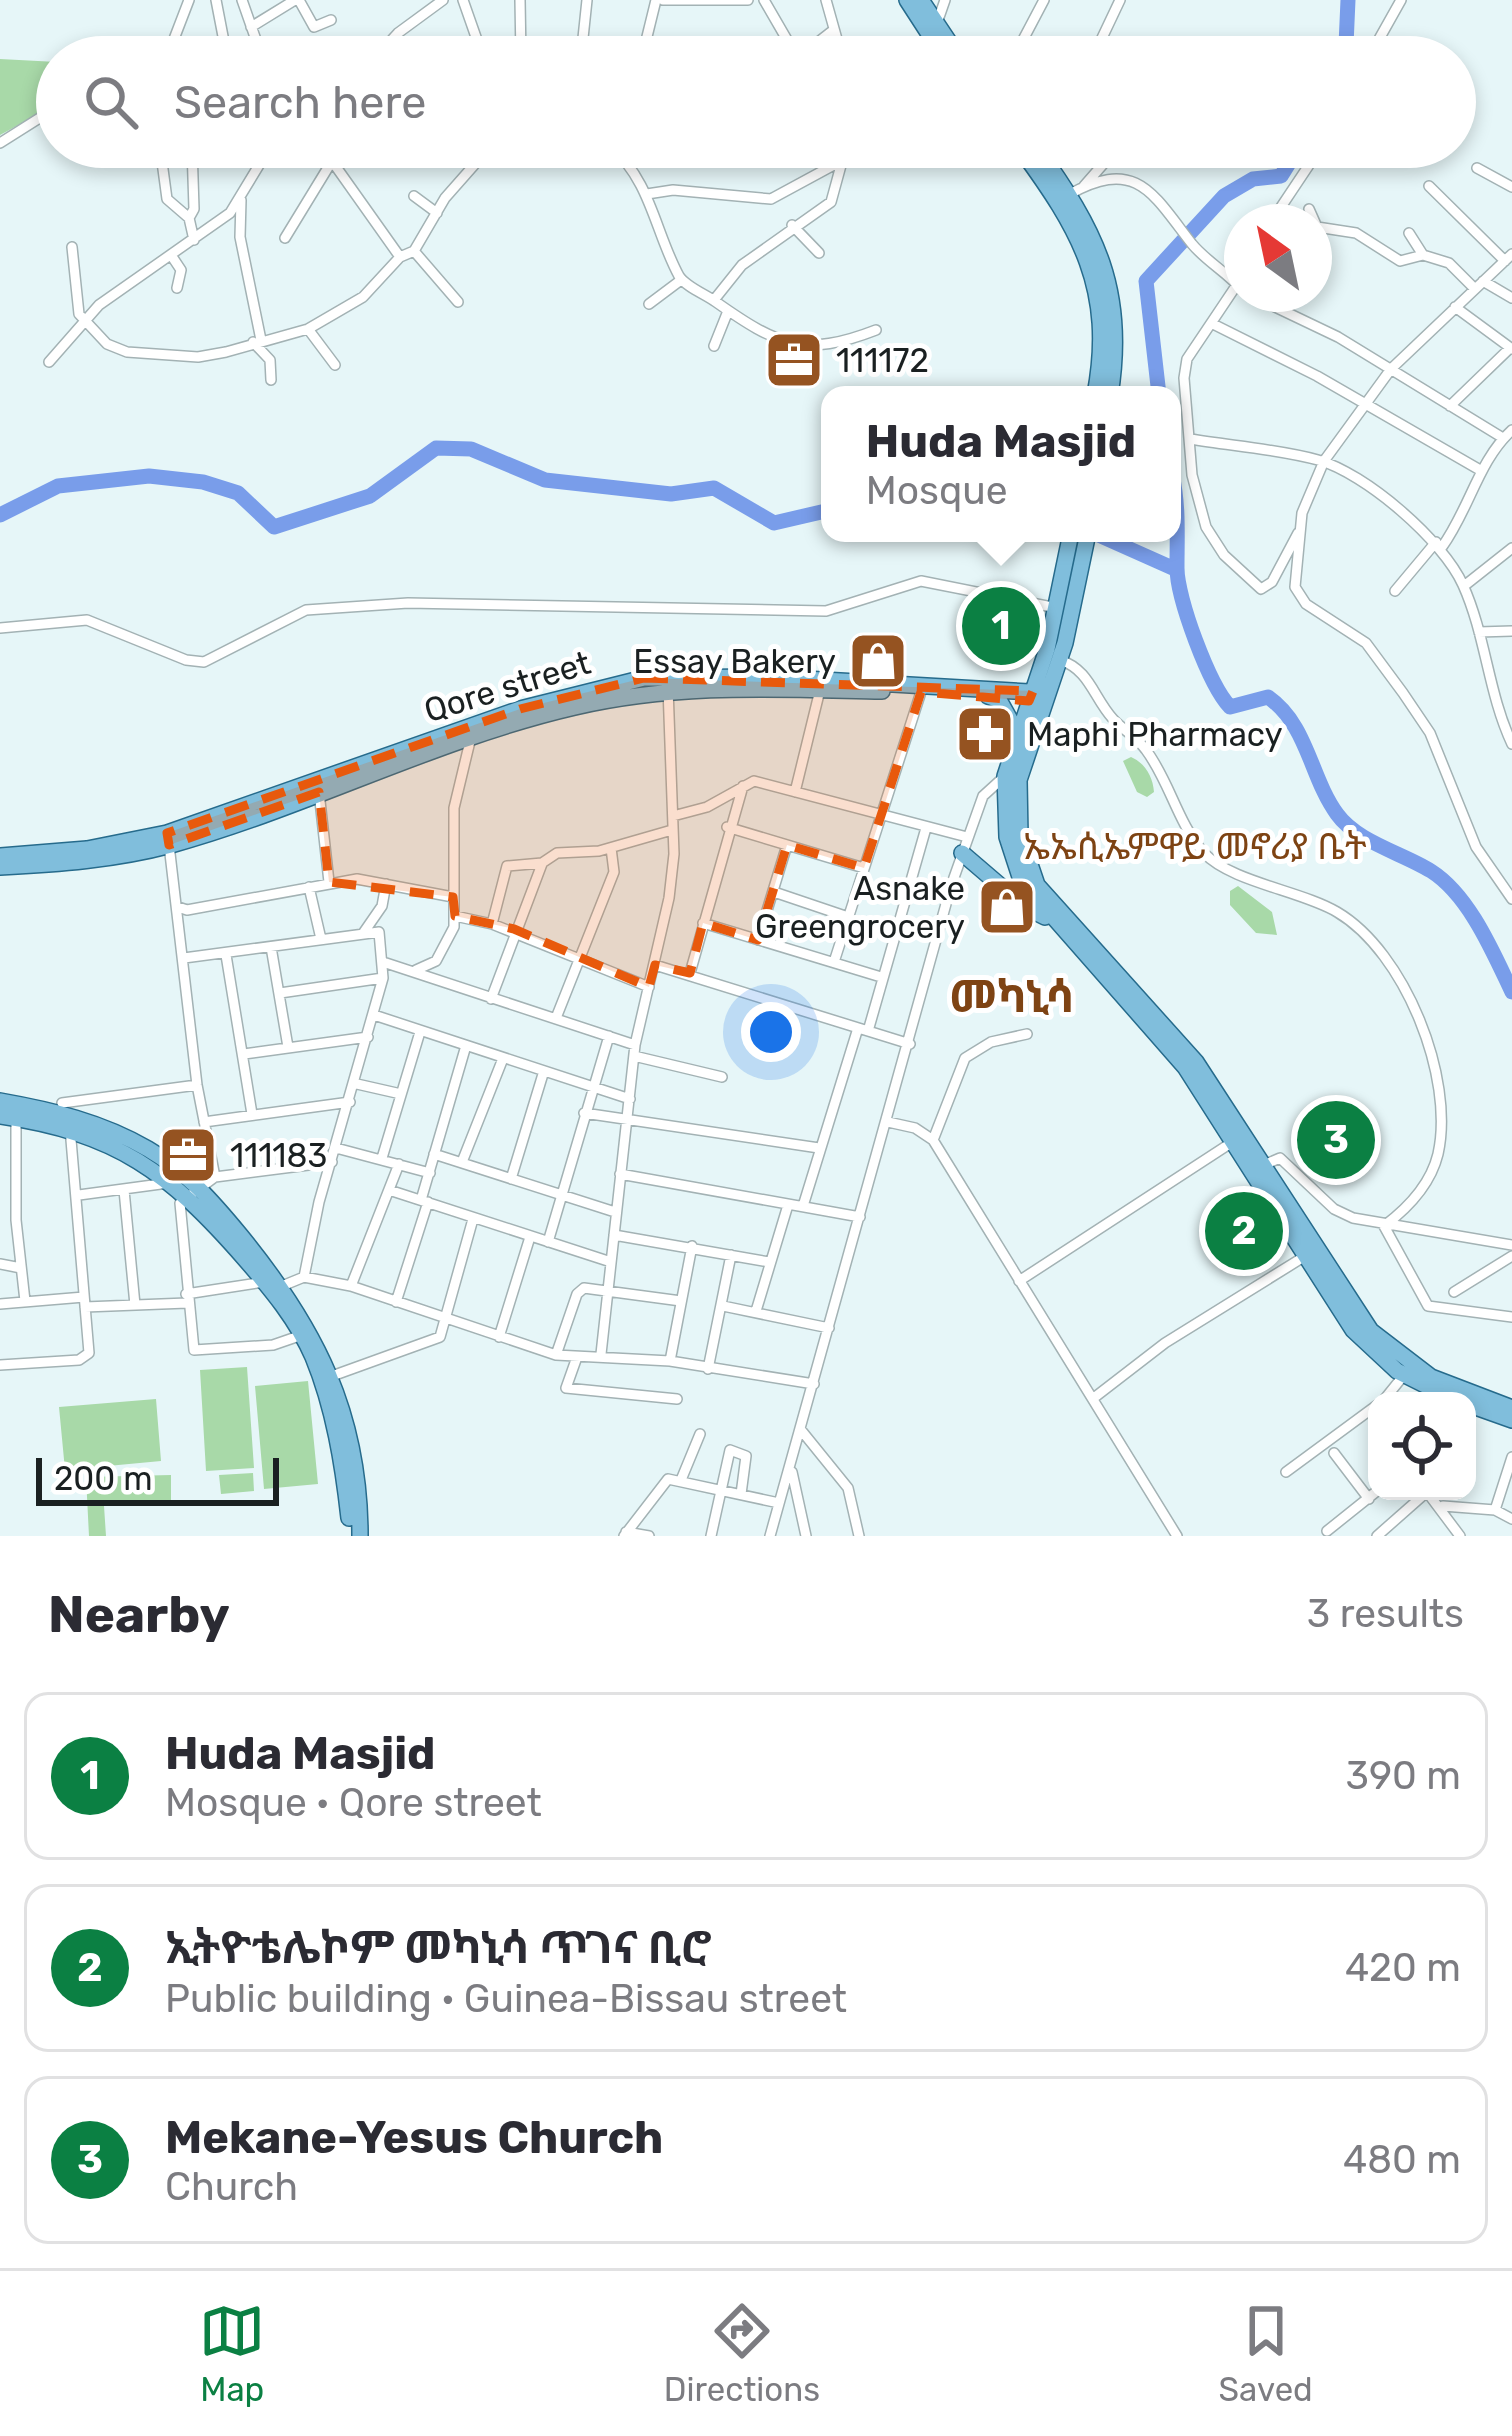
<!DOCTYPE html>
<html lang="en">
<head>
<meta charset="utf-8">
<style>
	:root { --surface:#fff; --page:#f7f7f7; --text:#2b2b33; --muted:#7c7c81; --line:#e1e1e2; --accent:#0b8043 }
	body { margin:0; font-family:Rubik,"Noto Sans Ethiopic",sans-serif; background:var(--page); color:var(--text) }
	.controls { position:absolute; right:36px; bottom:36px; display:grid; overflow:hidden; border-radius:24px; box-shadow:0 6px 18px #0003 }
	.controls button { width:108px; height:108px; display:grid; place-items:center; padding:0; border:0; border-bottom:3px solid var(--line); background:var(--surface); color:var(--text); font:60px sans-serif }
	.compass { position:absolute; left:1224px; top:204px; width:108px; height:108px; border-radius:50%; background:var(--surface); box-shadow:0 6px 18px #0003; rotate:327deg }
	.scale { position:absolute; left:36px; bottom:30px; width:243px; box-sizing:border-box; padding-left:12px; border:6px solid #1a2021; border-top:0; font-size:33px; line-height:42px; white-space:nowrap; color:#1a2021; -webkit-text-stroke:9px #fff; paint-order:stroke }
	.you { position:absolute; left:771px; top:1032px; width:42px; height:42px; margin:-30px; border:9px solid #fff; border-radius:50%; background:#1a73e8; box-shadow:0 0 0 18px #1a73e833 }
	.badge { display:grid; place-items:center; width:78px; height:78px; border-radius:50%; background:var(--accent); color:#fff; font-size:39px; font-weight:700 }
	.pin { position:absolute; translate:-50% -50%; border:6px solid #fff; box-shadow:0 3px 12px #0006 }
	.popup { position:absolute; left:821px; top:386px; width:360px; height:156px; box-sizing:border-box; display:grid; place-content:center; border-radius:24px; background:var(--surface); filter:drop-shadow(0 3px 9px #0005); font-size:39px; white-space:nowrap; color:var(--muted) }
	.popup b { font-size:45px; color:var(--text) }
	.popup::after { content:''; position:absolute; left:50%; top:100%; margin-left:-24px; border:24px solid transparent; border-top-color:var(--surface) }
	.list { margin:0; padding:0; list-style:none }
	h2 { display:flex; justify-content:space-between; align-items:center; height:156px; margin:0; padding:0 48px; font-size:51px }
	h2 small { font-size:39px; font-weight:400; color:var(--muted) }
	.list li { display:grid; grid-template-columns:78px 1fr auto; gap:36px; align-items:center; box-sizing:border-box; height:168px; margin:0 24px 24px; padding:0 24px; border:3px solid var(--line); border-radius:24px }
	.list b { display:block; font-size:45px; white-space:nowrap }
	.list p { margin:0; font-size:39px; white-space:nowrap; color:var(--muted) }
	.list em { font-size:39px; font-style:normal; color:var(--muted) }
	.icon { flex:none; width:66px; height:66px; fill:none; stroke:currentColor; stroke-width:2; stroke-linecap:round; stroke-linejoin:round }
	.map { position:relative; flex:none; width:1512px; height:1536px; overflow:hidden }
	.search { position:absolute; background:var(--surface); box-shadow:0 6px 18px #0003; left:36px; right:36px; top:36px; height:132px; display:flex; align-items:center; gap:30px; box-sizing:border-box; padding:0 42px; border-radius:66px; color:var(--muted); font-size:45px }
	.sheet { height:732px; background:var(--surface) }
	nav { display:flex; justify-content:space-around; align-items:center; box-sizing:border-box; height:168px; border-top:3px solid var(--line); background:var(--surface); font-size:33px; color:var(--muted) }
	nav a { display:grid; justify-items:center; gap:6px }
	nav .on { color:var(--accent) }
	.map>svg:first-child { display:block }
	.green { fill:#a8d9a8 }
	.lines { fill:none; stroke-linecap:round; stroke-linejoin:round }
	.river { stroke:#799dea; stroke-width:15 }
	.street-casing { stroke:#a3b2b4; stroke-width:12 }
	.primary-casing { stroke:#266b8c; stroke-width:18 }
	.street { stroke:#fff; stroke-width:9 }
	.primary { stroke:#80bedc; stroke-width:15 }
	.marked { fill:#e8590c; fill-opacity:0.2; stroke:#e8590c; stroke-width:9; stroke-dasharray:24 15; stroke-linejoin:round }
	.labels { text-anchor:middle; stroke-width:10; stroke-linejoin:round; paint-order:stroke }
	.poi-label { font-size:33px; fill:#1a2021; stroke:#fff; text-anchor:start }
	.street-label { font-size:33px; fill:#1a2021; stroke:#fff }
	.neighbourhood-label { font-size:36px; fill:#7e4313; stroke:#fff }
	.district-label { font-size:45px; font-weight:bold; fill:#7e4313; stroke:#fff }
</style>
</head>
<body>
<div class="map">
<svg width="1512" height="1536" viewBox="0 0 1512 1536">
	<rect width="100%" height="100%" fill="#e6f6f8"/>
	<path class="green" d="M0 59 57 62V104L0 135Z
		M1131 757C1145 763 1153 777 1154 792L1147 797 1137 792 1123 761Z
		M1238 886 1272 912 1277 935 1256 933 1230 905V891Z
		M247 1367 254 1468 206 1471 200 1370Z
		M308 1381 318 1484 264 1489 255 1386Z
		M156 1399 161 1461 65 1470 59 1407Z
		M253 1473 254 1491 221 1494 219 1475Z
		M171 1475V1501L104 1506 106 1536H89L86 1477Z"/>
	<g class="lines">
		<path class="river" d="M1338 57 1346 45 1348 0
			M1159 395 1146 281 1224 196 1253 179 1281 176 1299 147
			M1172 474C1179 507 1177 535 1177 568 1177 598 1209 685 1230 707L1268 697C1308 725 1310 777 1337 814 1357 842 1402 853 1431 871 1469 895 1493 952 1512 992
			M0 515 58 486 149 476 203 482 238 493 274 527 370 496 436 448 471 449 545 480 671 494 714 488 774 523 830 510
			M1094 533 1177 570"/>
		<defs>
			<path id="street" d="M216 0 227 57
				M242 0 262 57
				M299 0 314 27 331 20
				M463 0 483 57
				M520 0 521 57
				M663 0H748
				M764 0 797 57
				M826 0 842 57
				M937 23 945 0
				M251 27 295 0
				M174 39 189 0
				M376 57 398 33 443 0
				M581 57 587 0
				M642 57 656 0
				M799 57 831 32
				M1014 57 1044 0
				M1093 57 1120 0
				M1369 57 1401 0
				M0 143 57 107
				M160 147 167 199 189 218
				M192 147 194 209 189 218 194 240
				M322 147 400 257
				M611 147C651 181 655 232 679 276 686 287 705 294 716 302 777 345 804 358 876 330
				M335 166 365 147
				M1477 168 1512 187
				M1084 186 1105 162V147
				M1429 186 1505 261
				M647 194 673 190 771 199 843 160
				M1070 194C1137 157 1153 194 1192 244 1207 262 1228 273 1242 290
				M414 196 437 213
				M241 200 240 237 261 340
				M1309 209 1317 227 1356 233 1400 261 1423 255
				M1271 222 1321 147
				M792 225 819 253
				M1409 233 1423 255 1449 263 1475 289
				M285 238 332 161
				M72 247 79 314 107 344 127 352 198 357 226 352 308 329 363 297 400 257 414 251 445 198 490 147
				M414 251 458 302
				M1512 254 1391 369 1324 461 1302 513 1295 587 1306 604 1366 643 1403 693 1430 733 1476 847 1512 899
				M171 255 181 270 177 288
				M1242 277 1187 359 1184 378 1192 475 1206 527 1224 555 1261 589 1272 582 1298 533
				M1483 281 1512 298
				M1248 294 1338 337 1503 438
				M714 300 742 265 831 202 846 147
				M649 304 681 280
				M1455 307 1512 349
				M1213 324 1317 376 1480 470
				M308 329 335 365
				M253 342 270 360 271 380
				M714 346 728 311
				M49 362 99 305 230 213 270 147
				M1450 406 1510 348
				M1190 439C1232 446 1278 449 1318 460 1365 473 1443 540 1463 585 1486 636 1488 693 1512 744
				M1442 547C1470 508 1478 461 1512 430
				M1464 586 1512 548
				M1395 591 1436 542
				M0 628 87 620 186 660 204 662 306 610 408 603 826 611 921 581 1057 608
				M1479 632 1512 631
				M1060 660C1090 670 1093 697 1113 719 1123 730 1137 737 1146 750 1170 782 1177 822 1204 853 1231 882 1302 891 1337 912 1405 952 1455 1078 1438 1154 1431 1183 1408 1208 1384 1226
				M319 792 329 882
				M795 792 820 690
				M673 816 707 807 754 781 967 837
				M727 827 864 868
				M169 845 197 1085 215 1177
				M309 887 321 939
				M774 892 848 917
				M178 907 187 910 357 879 453 897
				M455 916 492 924 649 987
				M703 923 881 977
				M492 924 507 866 542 863 557 853 599 851 672 830
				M364 932 382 906 386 884
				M758 940 787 845
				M271 947 288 1047
				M226 955 252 1114
				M184 958 379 932 383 978 319 1202 304 1277
				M834 962 921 692
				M386 963 635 1045
				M655 965 910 1044
				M416 970 436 961 454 927V808L472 733
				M690 973 743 786
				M280 993 383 978
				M491 999 542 864
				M374 1015 630 1099
				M556 1018 614 872 611 848
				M868 1031 926 828
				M244 1054 368 1037
				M634 1056 722 1077
				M357 1084 401 1094
				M62 1103 197 1085
				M584 1113 819 1148
				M16 1118V1220L25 1301
				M204 1122 350 1102
				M888 1122 915 1128 933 1140 1177 1536
				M933 1140 965 1058 991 1042 1027 1034
				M336 1148 430 1173
				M434 1154 615 1212
				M382 1158 420 1032
				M462 1162 502 1061
				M1264 1165 1280 1158 1334 1209 1353 1218 1512 1245
				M620 1174 860 1217
				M511 1179 543 1074
				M124 1190 135 1305
				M389 1190 611 1262
				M79 1195 168 1183
				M421 1200 465 1049
				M803 1206 858 1028
				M1384 1226 1428 1306 1512 1317
				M614 1235 769 1262
				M548 1242 609 1036
				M0 1264 21 1268
				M1019 1281 1234 1141
				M282 1286 304 1277 351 1286 556 1355 670 1361 814 1384
				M351 1286 399 1164
				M1454 1292 1512 1256
				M186 1294 264 1282
				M396 1302 428 1202
				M0 1304 84 1297
				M723 1306 829 1328
				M85 1307 187 1303
				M756 1311 788 1205
				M302 1335 273 1345 194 1350 180 1203 215 1177 332 1162
				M499 1337 530 1237
				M601 1354 635 1045 669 898 674 854 668 688
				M556 1355 577 1294 584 1288 681 1301
				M577 1357 566 1388 677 1399
				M670 1361 692 1246
				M0 1365 79 1360 89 1353 70 1128
				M708 1369 731 1255
				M332 1376 440 1337 473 1219
				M1095 1397 1165 1343 1310 1253
				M1383 1401 1404 1375
				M801 1430 848 1488 859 1536
				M1334 1453 1369 1499
				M792 1472 806 1536
				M1286 1472 1377 1405
				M681 1480 700 1434
				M1427 1492 1460 1536
				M1443 1506 1495 1510 1512 1519
				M1495 1510 1512 1457
				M1327 1531 1377 1491
				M626 1532 649 1536
				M624 1536 668 1479 779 1503
				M711 1536 730 1450 746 1456 741 1494
				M770 1536 951 886 983 796 1005 776
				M1377 1536 1428 1491"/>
			<path id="primary" d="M907 0 944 57
				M921 0 959 57
				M1019 147C1080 230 1115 289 1095 395
				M1036 147C1096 230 1127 290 1110 395
				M1071 533 1047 649 1005 776 1007 837 1021 880 1185 1067 1353 1330 1397 1371 1457 1401
				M1088 533 1065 643 1019 780 1020 835 1037 885 1196 1062 1371 1331 1431 1377 1512 1408
				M988 696 999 700 1017 732
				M962 853 1025 907 1045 917
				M0 856 87 849 167 833 520 709 644 678 771 677 1047 693
				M0 867C57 864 115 860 171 845 308 807 436 739 575 707 678 683 778 689 882 691
				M0 1101C51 1110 102 1122 148 1149 186 1171 213 1202 241 1236 316 1328 360 1414 360 1536
				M0 1116C117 1133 169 1172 245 1259 271 1289 297 1320 313 1357 334 1408 343 1464 349 1518
				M1467 1404 1512 1420"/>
		</defs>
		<use href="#street" class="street-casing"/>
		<use href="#primary" class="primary-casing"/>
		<use href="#street" class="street"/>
		<use href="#primary" class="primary"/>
	</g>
	<path class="marked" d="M644 678 1033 691 1029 701 921 692 864 868 787 845 758 940 703 923 690 973 655 965 649 987 514 929 455 916 453 897 329 882 319 792 169 845 167 833 520 709Z"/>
	<defs>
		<symbol id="office-square" viewBox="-11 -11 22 22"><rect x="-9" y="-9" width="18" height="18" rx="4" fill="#955321" stroke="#fff"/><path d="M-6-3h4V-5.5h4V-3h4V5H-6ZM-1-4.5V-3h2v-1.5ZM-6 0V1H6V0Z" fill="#fff"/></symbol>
		<symbol id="shop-square" viewBox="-11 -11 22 22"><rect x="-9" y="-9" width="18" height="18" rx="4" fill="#955321" stroke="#fff"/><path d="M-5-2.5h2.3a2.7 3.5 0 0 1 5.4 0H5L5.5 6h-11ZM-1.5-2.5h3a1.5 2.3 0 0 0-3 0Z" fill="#fff"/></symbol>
		<symbol id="pharmacy-square" viewBox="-11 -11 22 22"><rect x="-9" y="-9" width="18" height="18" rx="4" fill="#955321" stroke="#fff"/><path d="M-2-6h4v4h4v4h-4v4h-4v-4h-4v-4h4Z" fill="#fff"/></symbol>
	</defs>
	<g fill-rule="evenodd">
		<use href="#office-square" x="761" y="327" width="66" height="66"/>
		<use href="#shop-square" x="845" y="628" width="66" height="66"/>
		<use href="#pharmacy-square" x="952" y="701" width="66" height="66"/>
		<use href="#shop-square" x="974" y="874" width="66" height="66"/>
		<use href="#office-square" x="155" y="1122" width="66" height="66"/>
	</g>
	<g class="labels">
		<g class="poi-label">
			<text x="836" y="372">111172</text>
			<text x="836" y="673" text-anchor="end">Essay Bakery</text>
			<text x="1027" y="746">Maphi Pharmacy</text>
			<text x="965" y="900" text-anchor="end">Asnake<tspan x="965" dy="38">Greengrocery</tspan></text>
			<text x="230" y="1167">111183</text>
		</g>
		<g class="street-label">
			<text transform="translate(507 686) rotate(-17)" y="12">Qore street</text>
		</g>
		<g class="neighbourhood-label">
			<text x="1195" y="859">ኤኤሲኤምዋይ መኖሪያ ቤት</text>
		</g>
		<g class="district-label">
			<text x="1012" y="1012">መካኒሳ</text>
		</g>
	</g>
</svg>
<div class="controls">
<button><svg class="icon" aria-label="locate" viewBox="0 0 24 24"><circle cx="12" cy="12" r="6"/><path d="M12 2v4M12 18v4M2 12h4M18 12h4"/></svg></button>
</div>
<svg class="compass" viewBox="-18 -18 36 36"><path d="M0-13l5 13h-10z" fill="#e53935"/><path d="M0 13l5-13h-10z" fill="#7c7c81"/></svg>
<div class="scale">200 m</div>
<div class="you"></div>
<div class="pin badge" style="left:1001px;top:626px">1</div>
<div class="popup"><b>Huda Masjid</b>Mosque</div>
<div class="pin badge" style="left:1244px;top:1231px">2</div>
<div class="pin badge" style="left:1336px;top:1140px">3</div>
<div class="search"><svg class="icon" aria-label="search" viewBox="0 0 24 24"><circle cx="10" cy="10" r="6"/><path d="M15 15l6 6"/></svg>Search here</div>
</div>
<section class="sheet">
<h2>Nearby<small>3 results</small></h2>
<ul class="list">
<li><span class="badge">1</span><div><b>Huda Masjid</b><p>Mosque · Qore street</p></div><em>390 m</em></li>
<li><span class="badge">2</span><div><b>ኢትዮቴሌኮም መካኒሳ ጥገና ቢሮ</b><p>Public building · Guinea-Bissau street</p></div><em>420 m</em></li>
<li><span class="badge">3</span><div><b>Mekane-Yesus Church</b><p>Church</p></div><em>480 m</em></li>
</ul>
</section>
<nav>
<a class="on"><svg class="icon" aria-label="map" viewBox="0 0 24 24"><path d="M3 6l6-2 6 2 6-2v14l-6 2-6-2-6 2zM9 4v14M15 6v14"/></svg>Map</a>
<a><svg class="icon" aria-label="directions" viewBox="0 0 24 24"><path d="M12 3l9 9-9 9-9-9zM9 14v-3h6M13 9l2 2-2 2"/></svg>Directions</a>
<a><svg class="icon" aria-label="saved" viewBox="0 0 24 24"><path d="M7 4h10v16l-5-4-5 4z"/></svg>Saved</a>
</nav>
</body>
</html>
